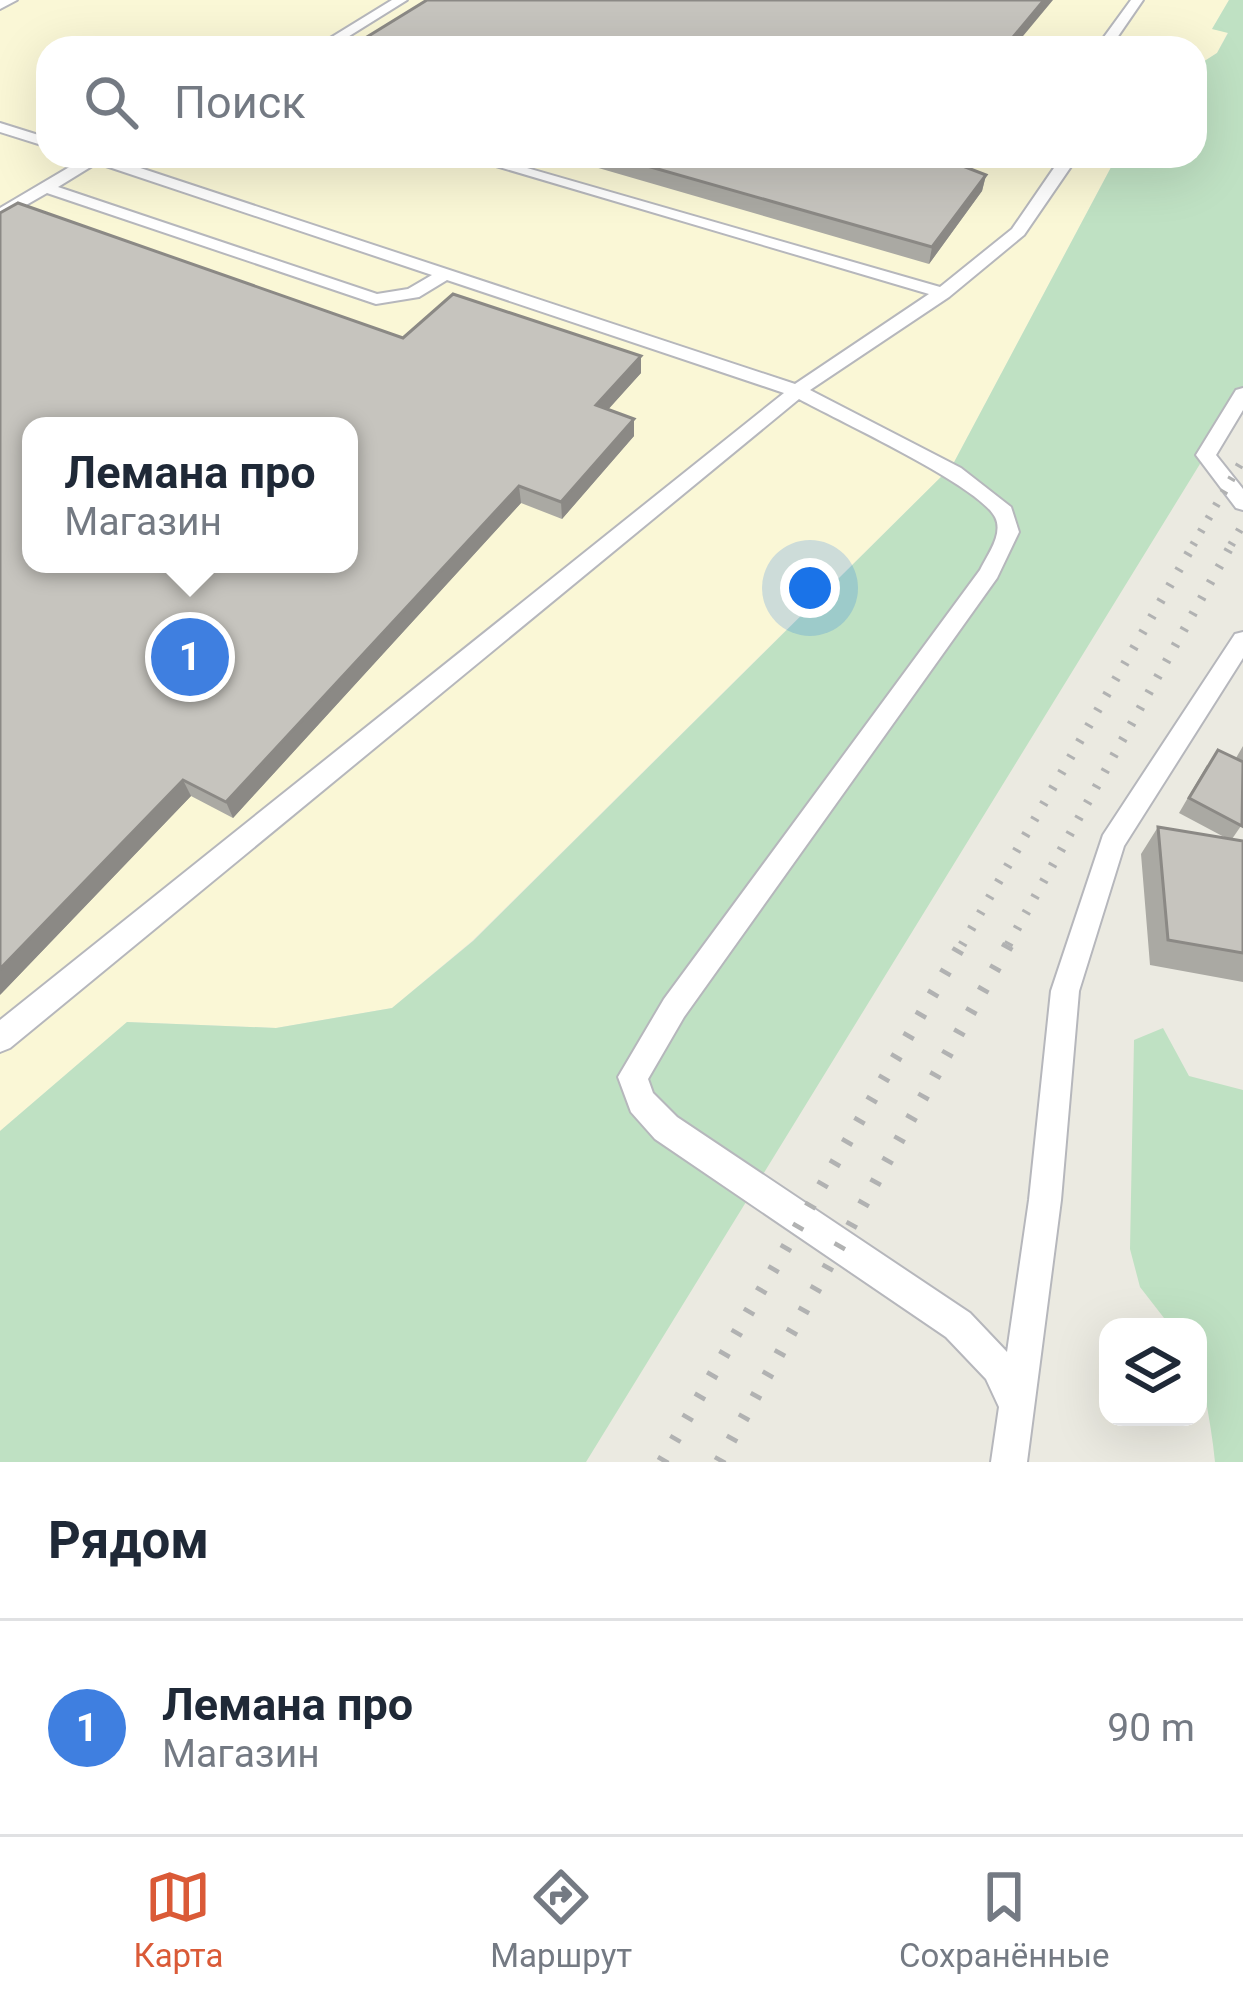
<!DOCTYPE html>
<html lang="ru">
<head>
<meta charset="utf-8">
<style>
	:root { --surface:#fff; --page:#f2f2f3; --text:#1f2937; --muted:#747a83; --line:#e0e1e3; --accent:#da5a37 }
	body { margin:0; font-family:Roboto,sans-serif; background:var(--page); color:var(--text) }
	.controls { position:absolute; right:36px; bottom:36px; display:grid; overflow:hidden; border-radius:24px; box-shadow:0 12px 48px #0002 }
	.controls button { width:108px; height:108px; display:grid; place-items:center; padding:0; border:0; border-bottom:3px solid var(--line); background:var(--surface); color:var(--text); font:60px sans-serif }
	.you { position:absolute; left:810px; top:588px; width:42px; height:42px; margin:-30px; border:9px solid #fff; border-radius:50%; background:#1a73e8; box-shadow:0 0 0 18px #1a73e833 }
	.badge { display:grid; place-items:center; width:78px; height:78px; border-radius:50%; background:var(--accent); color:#fff; font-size:39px; font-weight:700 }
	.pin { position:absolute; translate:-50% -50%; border:6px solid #fff; box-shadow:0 3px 12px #0006 }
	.popup { position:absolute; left:22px; top:417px; width:336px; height:156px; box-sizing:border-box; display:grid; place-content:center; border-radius:24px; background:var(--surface); filter:drop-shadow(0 3px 9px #0005); font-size:39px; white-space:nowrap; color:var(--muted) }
	.popup b { font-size:45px; color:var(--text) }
	.popup::after { content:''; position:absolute; left:50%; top:100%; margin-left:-24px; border:24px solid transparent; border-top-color:var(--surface) }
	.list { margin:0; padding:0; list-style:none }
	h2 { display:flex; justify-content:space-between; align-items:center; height:156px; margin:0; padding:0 48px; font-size:51px }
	h2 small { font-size:39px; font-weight:400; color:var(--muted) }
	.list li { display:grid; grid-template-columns:78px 1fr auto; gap:36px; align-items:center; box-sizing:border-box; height:216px; padding:0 48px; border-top:3px solid var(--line) }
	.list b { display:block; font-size:45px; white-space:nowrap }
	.list p { margin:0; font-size:39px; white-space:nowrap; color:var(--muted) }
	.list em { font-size:39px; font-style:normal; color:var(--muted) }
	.icon { flex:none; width:66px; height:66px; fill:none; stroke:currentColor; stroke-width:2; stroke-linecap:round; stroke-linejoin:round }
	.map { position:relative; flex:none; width:1243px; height:1462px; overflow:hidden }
	.search { position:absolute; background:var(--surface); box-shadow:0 12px 48px #0002; left:36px; right:36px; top:36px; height:132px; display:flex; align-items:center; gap:30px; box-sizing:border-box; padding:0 42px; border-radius:36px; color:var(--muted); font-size:45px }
	.sheet { height:372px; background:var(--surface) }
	nav { display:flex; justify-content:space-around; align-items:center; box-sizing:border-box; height:168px; border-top:3px solid var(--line); background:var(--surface); font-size:33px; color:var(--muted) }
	nav a { display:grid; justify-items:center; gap:6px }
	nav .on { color:var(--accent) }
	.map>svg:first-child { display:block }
	.commercial { fill:#faf7d6; fill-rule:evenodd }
	.green { fill:#bfe1c3 }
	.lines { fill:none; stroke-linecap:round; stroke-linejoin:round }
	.service-casing { stroke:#b6b7bc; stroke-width:4 }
	.service { fill:#fff; fill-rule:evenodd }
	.rail-far2 { stroke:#b1b2b2; stroke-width:8; stroke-dasharray:3 12; stroke-linecap:butt }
	.rail-far1 { stroke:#b1b2b2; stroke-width:9; stroke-dasharray:3 15; stroke-linecap:butt }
	.rail { stroke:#b1b2b2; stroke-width:12; stroke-dasharray:4.5 20; stroke-linecap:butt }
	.wall { fill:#aaa9a3 }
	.shaded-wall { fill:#8b8985 }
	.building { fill:#c6c4be; stroke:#8b8985; stroke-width:3; fill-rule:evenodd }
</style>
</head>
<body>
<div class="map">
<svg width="1243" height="1462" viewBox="0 0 1243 1462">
	<rect width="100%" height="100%" fill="#ebeae1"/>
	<path class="commercial" d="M0 0H1229L1212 29 1228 32 1217 53 1195 67V48H48V156H1117L952 466 472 941 392 1008 276 1028 127 1022 0 1131ZM31 426H349V564H31Z"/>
	<path class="green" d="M1229 0H1243V394L586 1462H0V1131L127 1022 276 1028 392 1008 473 941 952 466 1117 156H1195V67L1217 53 1228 33 1212 29Z
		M1163 1028 1189 1076 1243 1090V1462H1215C1211 1416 1198 1373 1198 1327H1171L1140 1287 1130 1249 1134 1040Z"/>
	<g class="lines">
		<defs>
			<path id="service" d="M0 0H17L0 9Z
				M392 0H407L330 48H314Z
				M1131 0H1143L1110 48H1096Z
				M0 123 48 138V147L0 132Z
				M82 156H104L795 384 929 294 462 156H485L940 287 1012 229 1056 165 1053 156H1067L1072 165 1024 235 949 297 810 390 961 468 1011 507 1019 532 997 578 684 1017 648 1079 653 1093 677 1117 970 1313 1007 1352 1029 1200 1051 991 1103 835 1235 634 1243 632V658L1124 846 1079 991 1061 1200 1027 1462H991L999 1407 986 1379 946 1337 655 1139 631 1112 618 1077 664 999 980 570C987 555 1004 534 995 517 978 485 837 420 799 399L10 1048 0 1052V1020L784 393 447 280 419 297 376 304 47 193 0 220V208L83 159ZM97 163 432 275 408 289 377 294 58 187Z
				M1243 388V410L1216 455 1243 489V510L1236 508 1196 455 1236 390Z"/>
		</defs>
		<use href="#service" class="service-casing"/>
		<use href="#service" class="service"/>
		<path class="rail-far2" d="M1193 545 1243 459
			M1231 545 1243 524"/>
		<path class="rail-far1" d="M962 945 1195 542
			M1008 945 1233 542"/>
		<path class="rail" d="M662 1462 963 942
			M719 1462 1010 942"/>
	</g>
	<path class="wall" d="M557 156H937L986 175 982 191 929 264Z
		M403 338 641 373 608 409 634 436 562 519 521 503 233 818 191 796 0 995Z
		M1243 746V761L1236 758Z
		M1207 765 1243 823 1232 839 1243 841V982L1150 965 1141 854 1158 827 1226 838 1179 813Z"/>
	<path class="shaded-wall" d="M1044 0H1053L1013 48H1004Z
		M986 175 982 191 929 264 932 247Z
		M641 356V373L597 422 596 405Z
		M634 419V436L562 519 561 502Z
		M519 486 521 503 233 818 226 802Z
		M183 780 191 796 0 995V969Z"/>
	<path class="building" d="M427 0H1044L1004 48H349Z
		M612 156H937L986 175 932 247Z
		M18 203 403 338 453 294 641 356 596 405 634 419 561 502 519 486 226 802 183 780 0 969V213ZM31 426H349V564H31Z
		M1218 750 1243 762 1242 826 1189 798Z
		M1158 827 1243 841V953L1168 940Z"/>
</svg>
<div class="controls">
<button><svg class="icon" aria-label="layers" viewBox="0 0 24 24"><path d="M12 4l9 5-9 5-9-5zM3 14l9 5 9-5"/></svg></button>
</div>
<div class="you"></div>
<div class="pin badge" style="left:190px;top:657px;background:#3f7fe0">1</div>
<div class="popup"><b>Лемана про</b>Магазин</div>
<div class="search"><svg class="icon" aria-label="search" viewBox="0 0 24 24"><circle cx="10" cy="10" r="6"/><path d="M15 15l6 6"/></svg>Поиск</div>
</div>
<section class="sheet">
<h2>Рядом<small></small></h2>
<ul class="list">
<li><span class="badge" style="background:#3f7fe0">1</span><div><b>Лемана про</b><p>Магазин</p></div><em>90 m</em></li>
</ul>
</section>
<nav>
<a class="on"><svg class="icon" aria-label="map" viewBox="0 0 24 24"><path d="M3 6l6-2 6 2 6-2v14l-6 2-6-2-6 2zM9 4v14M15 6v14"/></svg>Карта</a>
<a><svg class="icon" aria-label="directions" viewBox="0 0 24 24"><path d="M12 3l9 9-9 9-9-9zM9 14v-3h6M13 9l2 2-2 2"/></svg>Маршрут</a>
<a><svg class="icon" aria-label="saved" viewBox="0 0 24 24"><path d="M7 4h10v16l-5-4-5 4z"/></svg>Сохранённые</a>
</nav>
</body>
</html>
